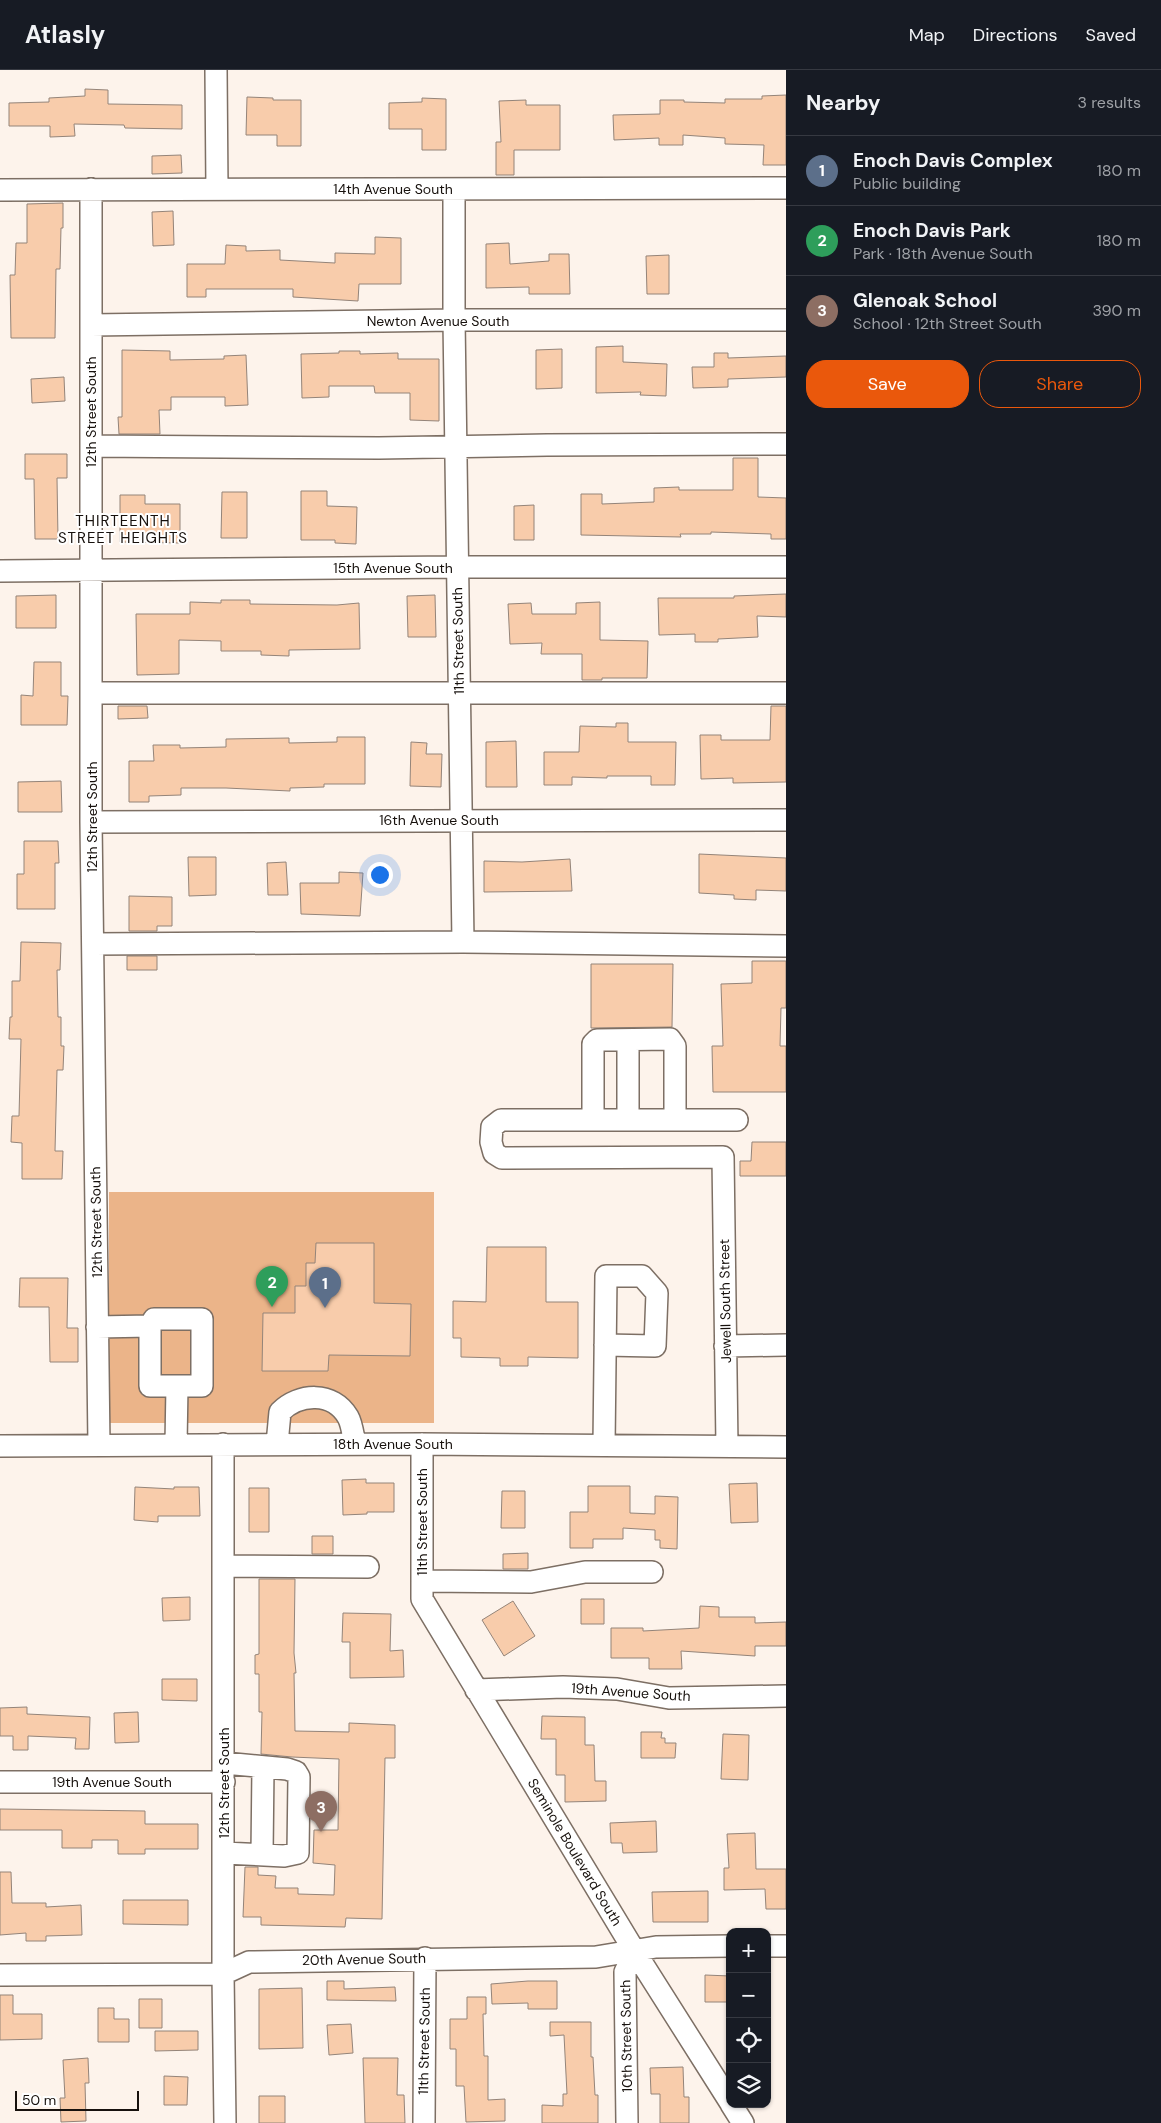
<!DOCTYPE html>
<html lang="en">
<head>
<meta charset="utf-8">
<style>
	:root { --surface:#171b24; --page:#242831; --text:#f1f3f6; --muted:#9ea1a6; --line:#363941; --accent:#ea580c }
	body { margin:0; font-family:"DM Sans",sans-serif; background:var(--page); color:var(--text) }
	.controls { position:absolute; right:15px; bottom:15px; display:grid; overflow:hidden; border-radius:10px; box-shadow:0 1px 4px #0004 }
	.controls button { width:45px; height:45px; display:grid; place-items:center; padding:0; border:0; border-bottom:1px solid var(--line); background:var(--surface); color:var(--text); font:25px sans-serif }
	.scale { position:absolute; left:15px; bottom:12px; width:124px; box-sizing:border-box; padding-left:5px; border:2px solid #17110d; border-top:0; font-size:14px; line-height:18px; white-space:nowrap; color:#17110d; -webkit-text-stroke:4px #fff; paint-order:stroke }
	.you { position:absolute; left:379px; top:804px; width:18px; height:18px; margin:-12px; border:4px solid #fff; border-radius:50%; background:#1a73e8; box-shadow:0 0 0 8px #1a73e833 }
	.badge { display:grid; place-items:center; width:32px; height:32px; border-radius:50%; background:var(--accent); color:#fff; font-size:16px; font-weight:700 }
	.pin { position:absolute; translate:-50% -41px; filter:drop-shadow(0 1px 2px #0008) }
	.pin::after { content:''; position:absolute; top:26px; width:18px; height:15px; background:inherit; clip-path:polygon(0 0,100% 0,50% 100%) }
	.list { margin:0; padding:0; list-style:none }
	h2 { display:flex; justify-content:space-between; align-items:center; height:65px; margin:0; padding:0 20px; font-size:21px }
	h2 small { font-size:16px; font-weight:400; color:var(--muted) }
	.list li { display:grid; grid-template-columns:32px 1fr auto; gap:15px; align-items:center; box-sizing:border-box; height:70px; padding:0 20px; border-top:1px solid var(--line) }
	.list b { display:block; font-size:19px; white-space:nowrap }
	.list p { margin:0; font-size:16px; white-space:nowrap; color:var(--muted) }
	.list em { font-size:16px; font-style:normal; color:var(--muted) }
	.actions { display:flex; gap:10px; padding:15px 20px }
	.actions a { flex:1; padding:11px 0; border:1px solid var(--accent); border-radius:20px; text-align:center; font-size:18px; color:var(--accent) }
	.actions .main { background:var(--accent); color:#fff }
	.icon { flex:none; width:28px; height:28px; fill:none; stroke:currentColor; stroke-width:2; stroke-linecap:round; stroke-linejoin:round }
	.map { position:relative; flex:none; width:786px; height:2053px; overflow:hidden }
	header { display:flex; align-items:center; gap:30px; box-sizing:border-box; height:70px; padding:0 25px; background:var(--surface); border-bottom:1px solid var(--line) }
	header strong { font-size:24px }
	nav { display:flex; gap:28px; margin-inline-start:auto; font-size:18px }
	main { display:flex }
	aside { flex:1; background:var(--surface) }
	.map>svg:first-child { display:block }
	.green { fill:#ebb489 }
	.building { fill:#f8ccab; stroke:#948479 }
	.lines { fill:none; stroke-linecap:round; stroke-linejoin:round }
	.minor-casing { stroke:#7d6f64; stroke-width:24 }
	.minor { stroke:#fff; stroke-width:21 }
	.labels { text-anchor:middle; stroke-width:4; stroke-linejoin:round; paint-order:stroke }
	.street-label { font-size:14px; fill:#17110d; stroke:#fff }
	.neighbourhood-label { font-size:15px; letter-spacing:1px; fill:#17110d; stroke:#fff }
</style>
</head>
<body>
<header>
<strong>Atlasly</strong>
<nav><a>Map</a><a>Directions</a><a>Saved</a></nav>
</header>
<main>
<div class="map">
<svg width="786" height="2053" viewBox="0 0 786 2053">
	<rect width="100%" height="100%" fill="#fdf3eb"/>
	<path class="green" d="M109 1122H434V1353H109Z"/>
	<path class="building" d="M85 19 108 20V34L182 35V59L125 58 124 55 74 54 75 66 50 67V56H9V33L49 32V28L85 26Z
		M786 25V95H763L764 75 725 74V68L683 65V75H659V68L614 70 613 45 660 44V30H684V32L725 33V29H762V26Z
		M247 27 273 28V30H301V76H277V65H246Z
		M422 28 446 29V80H422V59H389V33L422 32Z
		M526 30V35H560V80H514V105H496V72H501L499 31Z
		M181 85 182 103 152 104V86Z
		M63 133V158H61L60 199H56L55 268H11L10 205H15L16 173H27V134Z
		M173 141 174 175 153 176 152 142Z
		M375 167 401 168V214H359L358 231 293 227V219H206V227H187V194H225L226 175 246 176V181L280 180V190L335 193V183L375 184Z
		M509 173 510 194 549 191V184H569L570 224H529V217L486 218V174Z
		M669 185V224H647L646 186Z
		M623 276V292L667 294 666 326 640 325 641 322 596 323V277Z
		M562 279V318L536 319V280Z
		M122 280 170 281V290L224 289V286L246 285 248 335 225 336V327H171V340H159L160 364H119L118 347H122Z
		M339 281H360V284L398 283V289H439V351L410 350V323H375L374 316H329V327L302 328 301 284 339 283Z
		M714 283H728V288L786 286V307L728 309V317L693 318 692 297H714Z
		M64 307 65 331 32 333 31 309Z
		M25 384H67V408H57L58 469H35L34 409H25Z
		M733 388H758V427L786 428V469H771V464L711 462V464H680L681 467 581 465V424H602V434L654 432V418L679 417V420H733Z
		M301 421H327V436L357 437 356 474 335 473V470H301Z
		M222 422H247V468H221Z
		M120 425H145V434H180V473L120 472Z
		M534 435V470H514V436Z
		M786 524V547L757 546 758 567 718 569V572H695V564L659 565 658 528H734V526Z
		M56 525V558H16V526Z
		M435 525 436 567H408L407 526Z
		M221 530H250V534L337 535 359 533 360 579 289 580V586L261 585V581H221V571L179 570V604L137 605 136 544H190V532L221 533Z
		M600 532V570L648 571 647 608H602V610H582V584H541L542 573 510 574 508 534 531 533 532 544H576V533Z
		M34 592H61V626H68L67 655H21V625L33 626Z
		M118 636H147L148 648 118 649Z
		M771 636H786V712L733 713V708L701 709 700 665H721V670H770Z
		M616 653H628V672H676L675 715H651V706H607V708L572 707V715H544V682H579L580 656 616 657Z
		M337 667H365V714H324V717L290 718V721L226 718H181V725L149 726V732H129V691H154L153 675H180V678L226 677V669L289 668V673L337 672Z
		M516 671 517 717H486V672Z
		M411 672 427 673 426 684H442L441 717 410 716Z
		M61 711 62 742H18V712Z
		M24 771H58L59 793H55V839H17V804H24Z
		M699 784 786 788V821L756 820V830L734 829V825L699 823Z
		M188 787H216V825L189 826Z
		M570 789 572 821 484 822V791L522 792Z
		M286 792 288 825H268L267 793Z
		M339 802 363 803 360 846 301 844 300 813H339Z
		M129 826 172 827V856H157V861H129Z
		M21 872 61 873 60 900H57L58 947H61V976H64L63 1000H57L55 1081H63L62 1109H22V1073L11 1072 12 1046H19L21 969H9L10 947H12V911H20Z
		M127 886H157V900H127Z
		M752 891H786V938H781L780 976H786V1022H713L712 976H723L721 914 752 913Z
		M591 894H673L672 957 591 958Z
		M752 1072H786V1106H740V1091H751Z
		M316 1173H374V1233L411 1234 410 1286 329 1285 328 1301H262L263 1243H295V1216H306V1193H315Z
		M487 1177H546V1232H578V1288L528 1287V1296H500V1288L461 1287V1268H453V1231L486 1232Z
		M20 1208H68L67 1258H78V1292H50L49 1237H19Z
		M366 1409V1413H394V1442H367V1444L343 1445 342 1410Z
		M757 1413 758 1452 731 1453 729 1414Z
		M588 1416H630V1443L655 1444V1426L678 1427 677 1479 660 1478V1470H655V1460L623 1458V1469H593V1478H570V1442H588Z
		M135 1417 174 1419V1417H199L200 1446H158V1452L134 1450Z
		M249 1418H269V1462H249Z
		M502 1421H525V1458H501Z
		M312 1466H333V1484H312Z
		M528 1483V1499H503V1484Z
		M259 1509H295L294 1583 296 1603H294L295 1661 349 1662V1653L395 1655V1688H385L382 1849 346 1848 345 1857 261 1855V1847H243L245 1797H258V1805L276 1806 275 1818H298V1824L334 1825 335 1795 313 1793 314 1760H338L339 1689 292 1687 261 1684 262 1642H259V1604H255V1585L259 1584Z
		M190 1527V1550L163 1551 162 1528Z
		M581 1529H604V1554H581Z
		M513 1531 535 1566 504 1586 482 1550Z
		M700 1536 719 1537V1547H755V1553L786 1552V1576H755V1586L681 1581 682 1599H649V1588H611V1558H643V1561L699 1558Z
		M343 1543 391 1544 390 1581 403 1580 404 1607 350 1608V1572H342Z
		M162 1609H197V1631L162 1630Z
		M27 1637V1644L90 1647 89 1679H75L76 1668 28 1666V1680H13V1666H0V1638Z
		M138 1642 139 1672 115 1673 114 1643Z
		M542 1646 585 1647V1675H594L595 1711H606V1731L565 1732V1705H556V1669H541Z
		M641 1662H662L661 1668H665V1673H676L675 1688H641Z
		M723 1664 749 1665 748 1710 721 1709Z
		M0 1739 145 1741V1754H198V1779H145V1784H118V1770H92V1778H62V1760H0Z
		M656 1751 657 1782 623 1783 622 1773H611L610 1753Z
		M755 1763 756 1799H786V1839H766L765 1819 724 1820V1798H729L727 1764Z
		M0 1802H11L12 1833H46V1837L81 1835 82 1865 46 1866V1871H26V1863L0 1865Z
		M708 1821V1852H653L652 1822Z
		M123 1830H188V1855L123 1854Z
		M705 1905 730 1906V1932H705Z
		M327 1911H344V1919L395 1917 396 1931 327 1930Z
		M528 1911H557V1939H528V1933L492 1934 491 1914Z
		M302 1918 303 1978 259 1979V1919Z
		M0 1925H13V1944H42V1969L0 1970Z
		M467 1927H486V1944H483L484 1986H488V2030L505 2029V2051L466 2052 464 2016H456V1979H450V1949H467Z
		M139 1929H162V1958H139Z
		M98 1938H114V1949H129V1972H98Z
		M550 1952H591V1987H593L595 2025H598V2053H542V2035L563 2036V2024H567L564 1965 550 1966Z
		M351 1954 353 1983 329 1985 327 1955Z
		M155 1961H198V1980L155 1981Z
		M88 1988 89 2013H85L86 2051 61 2052 60 2028H65L63 1990Z
		M363 1988H398L397 2025H404L405 2053H365Z
		M683 1997 684 2027H689V2053H660V2024H651L650 1998Z
		M164 2006 188 2007 187 2035H164Z
		M259 2026H285V2053H259Z"/>
	<g class="lines">
		<defs>
			<path id="minor" d="M216 0 217 119
				M91 119V752L99 1375
				M454 119V250L463 872
				M0 120 786 118
				M91 255 454 250H786
				M92 376 379 378 547 375 786 374
				M0 501 457 497H786
				M92 623H786
				M91 752 786 750
				M93 874 463 872 786 876
				M628 970V1050
				M593 1050V974L597 970 670 969 675 976V1050
				M150 1256 154 1249H202V1316H177
				M97 1257 150 1256V1316H177L176 1374
				M725 1276 786 1275
				M223 1374V1904L225 2053
				M277 1374 280 1342C299 1323 333 1321 348 1347 352 1354 353 1365 355 1374
				M422 1374V1529L635 1882 730 2032
				M604 1375 606 1206H642L657 1223 655 1276 605 1275
				M0 1376 422 1374 786 1377
				M727 1376 723 1087 502 1088 494 1083 491 1072 492 1057 501 1050H737
				M223 1496 368 1497
				M422 1511 531 1512 585 1502H652
				M476 1620 563 1617 617 1619 669 1628 786 1626
				M0 1712H224
				M224 1783 284 1786 298 1783 299 1707 296 1702 287 1699 224 1693
				M262 1785 263 1697
				M767 1876H786
				M0 1905 223 1904 249 1892 596 1887 656 1877 730 1876
				M731 2034 743 2053
				M424 2053 425 1888
				M627 2053 625 1902 635 1882"/>
		</defs>
		<use href="#minor" class="minor-casing"/>
		<use href="#minor" class="minor"/>
	</g>
	<g class="labels">
		<g class="street-label">
			<text x="393" y="124">14th Avenue South</text>
			<text x="438" y="256">Newton Avenue South</text>
			<text transform="translate(91 342) rotate(-90)" y="5">12th Street South</text>
			<text x="393" y="503">15th Avenue South</text>
			<text transform="translate(458 571) rotate(-91)" y="5">11th Street South</text>
			<text transform="translate(92 747) rotate(-90)" y="5">12th Street South</text>
			<text x="439" y="755">16th Avenue South</text>
			<text transform="translate(96 1152) rotate(-91)" y="5">12th Street South</text>
			<text transform="translate(725 1231) rotate(-91)" y="5">Jewell South Street</text>
			<text x="393" y="1379">18th Avenue South</text>
			<text transform="translate(422 1452) rotate(-90)" y="5">11th Street South</text>
			<text transform="translate(631 1622) rotate(4)" y="5">19th Avenue South</text>
			<text x="112" y="1717">19th Avenue South</text>
			<text transform="translate(224 1713) rotate(-90)" y="5">12th Street South</text>
			<text transform="translate(575 1782) rotate(59)" y="5">Seminole Boulevard South</text>
			<text transform="translate(364 1889) rotate(-1)" y="5">20th Avenue South</text>
			<text transform="translate(626 1966) rotate(-91)" y="5">10th Street South</text>
			<text transform="translate(424 1971) rotate(-89)" y="5">11th Street South</text>
		</g>
		<g class="neighbourhood-label">
			<text x="123" y="456">THIRTEENTH<tspan x="123" dy="17">STREET HEIGHTS</tspan></text>
		</g>
	</g>
</svg>
<div class="controls">
<button>+</button>
<button>−</button>
<button><svg class="icon" aria-label="locate" viewBox="0 0 24 24"><circle cx="12" cy="12" r="6"/><path d="M12 2v4M12 18v4M2 12h4M18 12h4"/></svg></button>
<button><svg class="icon" aria-label="layers" viewBox="0 0 24 24"><path d="M12 4l9 5-9 5-9-5zM3 14l9 5 9-5"/></svg></button>
</div>
<div class="scale">50 m</div>
<div class="you"></div>
<div class="pin badge" style="left:325px;top:1238px;background:#5c6f8a">1</div>
<div class="pin badge" style="left:272px;top:1237px;background:#2e9e5b">2</div>
<div class="pin badge" style="left:321px;top:1762px;background:#8d6e63">3</div>
</div>
<aside>
<h2>Nearby<small>3 results</small></h2>
<ul class="list">
<li><span class="badge" style="background:#5c6f8a">1</span><div><b>Enoch Davis Complex</b><p>Public building</p></div><em>180 m</em></li>
<li><span class="badge" style="background:#2e9e5b">2</span><div><b>Enoch Davis Park</b><p>Park · 18th Avenue South</p></div><em>180 m</em></li>
<li><span class="badge" style="background:#8d6e63">3</span><div><b>Glenoak School</b><p>School · 12th Street South</p></div><em>390 m</em></li>
</ul>
<div class="actions"><a class="main">Save</a><a>Share</a></div>
</aside>
</main>
</body>
</html>
